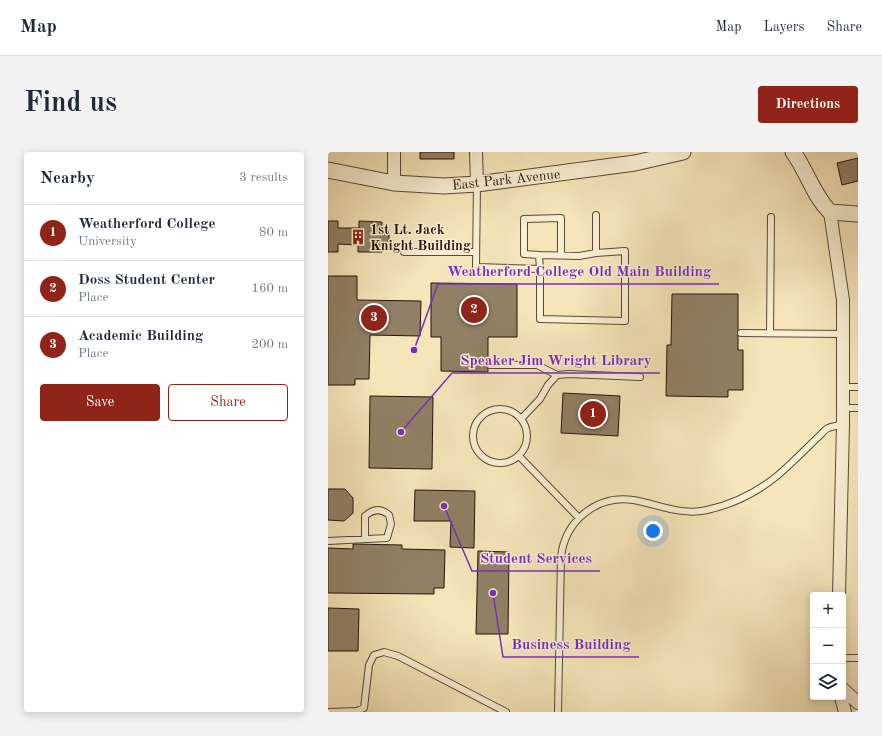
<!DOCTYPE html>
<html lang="en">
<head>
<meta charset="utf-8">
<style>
	:root { --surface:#fff; --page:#f2f2f3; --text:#1f2937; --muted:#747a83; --line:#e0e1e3; --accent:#8f2418 }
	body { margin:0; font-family:"Old Standard TT",serif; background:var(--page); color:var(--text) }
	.controls { position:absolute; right:12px; bottom:12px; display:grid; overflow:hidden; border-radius:4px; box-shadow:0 2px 10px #0003 }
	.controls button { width:36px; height:36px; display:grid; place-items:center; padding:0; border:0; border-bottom:1px solid var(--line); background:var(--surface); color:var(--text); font:20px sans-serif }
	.you { position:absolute; left:325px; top:379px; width:14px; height:14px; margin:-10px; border:3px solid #fff; border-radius:50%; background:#1a73e8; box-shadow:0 0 0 6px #1a73e833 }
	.badge { display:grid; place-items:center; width:26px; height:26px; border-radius:50%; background:var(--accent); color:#fff; font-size:13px; font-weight:700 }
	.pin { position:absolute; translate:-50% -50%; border:2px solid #fff; box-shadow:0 1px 4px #0006 }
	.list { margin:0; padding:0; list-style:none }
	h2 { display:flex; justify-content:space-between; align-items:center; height:52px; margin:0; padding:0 16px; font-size:17px }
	h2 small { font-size:13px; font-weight:400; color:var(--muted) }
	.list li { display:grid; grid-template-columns:26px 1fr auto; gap:12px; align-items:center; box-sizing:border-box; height:56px; padding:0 16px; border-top:1px solid var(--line) }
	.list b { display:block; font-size:15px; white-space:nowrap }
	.list p { margin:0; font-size:13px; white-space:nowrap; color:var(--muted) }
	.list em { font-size:13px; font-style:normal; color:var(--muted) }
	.actions { display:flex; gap:8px; padding:12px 16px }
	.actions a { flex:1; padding:9px 0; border:1px solid var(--accent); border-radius:4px; text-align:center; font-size:14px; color:var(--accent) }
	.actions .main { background:var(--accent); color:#fff }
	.icon { flex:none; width:22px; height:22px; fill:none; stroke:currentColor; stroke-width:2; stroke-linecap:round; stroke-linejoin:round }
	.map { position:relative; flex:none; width:530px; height:560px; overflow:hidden; border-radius:4px }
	header { display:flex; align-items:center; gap:24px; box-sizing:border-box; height:56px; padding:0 20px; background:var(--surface); border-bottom:1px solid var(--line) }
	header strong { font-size:19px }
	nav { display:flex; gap:22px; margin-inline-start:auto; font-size:14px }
	.intro { display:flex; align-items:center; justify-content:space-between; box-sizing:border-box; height:96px; padding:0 24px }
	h1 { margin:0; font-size:28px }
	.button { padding:10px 18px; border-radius:4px; background:var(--accent); color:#fff; font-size:14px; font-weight:700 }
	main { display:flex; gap:24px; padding:0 24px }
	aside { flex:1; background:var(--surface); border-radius:4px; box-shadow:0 2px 10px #0003 }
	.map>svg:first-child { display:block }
	.building { fill:#918065; stroke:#24130b }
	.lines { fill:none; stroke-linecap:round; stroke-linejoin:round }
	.service-casing { stroke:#584836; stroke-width:8 }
	.minor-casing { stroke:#584836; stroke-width:14 }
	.tertiary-casing { stroke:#584836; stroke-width:17 }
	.service { stroke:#f8eed2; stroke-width:6 }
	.minor { stroke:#f8eed2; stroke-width:12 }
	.tertiary { stroke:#f8eed2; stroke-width:15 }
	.labels { text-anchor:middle; stroke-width:3; stroke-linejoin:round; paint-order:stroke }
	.street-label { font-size:14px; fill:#24130b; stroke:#f8eed2 }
	.poi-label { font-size:14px; font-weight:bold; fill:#24130b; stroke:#f8eed2; text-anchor:start }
	.leader { fill:none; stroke:#7b2cbf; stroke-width:1.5 }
	.callout-dot { fill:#7b2cbf; stroke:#f8eed2; stroke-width:1.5 }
	.callout-label { font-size:15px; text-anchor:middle; font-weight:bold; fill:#7b2cbf; stroke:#f8eed2; stroke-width:3; stroke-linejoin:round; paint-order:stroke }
</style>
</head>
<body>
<header>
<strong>Map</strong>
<nav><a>Map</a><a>Layers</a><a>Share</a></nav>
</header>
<div class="intro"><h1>Find us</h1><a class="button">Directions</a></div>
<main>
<aside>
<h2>Nearby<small>3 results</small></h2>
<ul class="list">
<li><span class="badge">1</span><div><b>Weatherford College</b><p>University</p></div><em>80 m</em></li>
<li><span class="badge">2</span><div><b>Doss Student Center</b><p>Place</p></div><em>160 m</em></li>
<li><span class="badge">3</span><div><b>Academic Building</b><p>Place</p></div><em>200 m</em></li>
</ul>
<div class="actions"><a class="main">Save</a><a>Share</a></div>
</aside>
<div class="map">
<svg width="530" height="560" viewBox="0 0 530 560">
	<rect width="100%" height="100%" fill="#f5e5b9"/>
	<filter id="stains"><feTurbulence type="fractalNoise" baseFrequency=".005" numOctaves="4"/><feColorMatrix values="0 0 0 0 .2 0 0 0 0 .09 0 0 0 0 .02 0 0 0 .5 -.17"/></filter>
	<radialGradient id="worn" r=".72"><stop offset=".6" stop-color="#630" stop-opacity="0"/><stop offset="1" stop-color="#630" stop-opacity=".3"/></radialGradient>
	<path class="building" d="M92 0H126V7H92Z
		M530 6V29L514 33 509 11Z
		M0 69H10V76H31V69L54 70V77H61V93H54V100H30V93L10 92V100H0Z
		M0 124H29V148L93 149 92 184 42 183 41 227H27V233H0Z
		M103 131 189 132V185H160V220L113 219V185H103Z
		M344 142H410V198H415V238H400V245L338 244 339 193H343Z
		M235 241 292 244 290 284 233 281Z
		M42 244 105 245 104 317 41 316Z
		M0 337H17L25 346V361L16 369 0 368Z
		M87 338 147 339 146 396 122 395 123 369H86Z
		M25 392 74 393V397L117 398 116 436H106V442L0 441V396L25 397Z
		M150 399 181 400 180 482H148Z
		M0 456 31 457 30 499H0Z"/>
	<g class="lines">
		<defs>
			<path id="service" d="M149 32 148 115 212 117V167L297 169V99L268 101 251 104 211 103
				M268 63V101
				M76 100H148
				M212 117 211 103 196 102V67L233 66V103
				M413 181 515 182
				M442 181 443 65
				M162 213H209L229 223
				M515 235H530
				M515 256H530
				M145 284a27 27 0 1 1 54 0a27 27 0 1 1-54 0Z
				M193 267 212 247 220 233 229 223 241 222 312 225
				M191 304 251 366
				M0 389 59 386 63 372 61 363C53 356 45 357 37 364V387
				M515 506H530
				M0 560 29 559 36 556 41 513 46 503 56 500 70 504 178 560
				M230 560 233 405C237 369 268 343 305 348 330 352 353 364 379 358 406 352 428 341 449 324 463 312 476 299 489 286 493 283 496 278 500 276 505 274 510 274 515 272"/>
			<path id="minor" d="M66 0V31
				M148 0 149 32
				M502 60 515 148V272L511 443
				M515 537 530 551
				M513 545 517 560"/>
			<path id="tertiary" d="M465 0C479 19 485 43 502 60L530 62
				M0 18 66 31 116 34 149 32 307 11 355 0"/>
		</defs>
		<use href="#service" class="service-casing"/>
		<use href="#minor" class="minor-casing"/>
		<use href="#tertiary" class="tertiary-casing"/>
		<use href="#service" class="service"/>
		<use href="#minor" class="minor"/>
		<use href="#tertiary" class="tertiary"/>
	</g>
	<defs>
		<symbol id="building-bare" viewBox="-9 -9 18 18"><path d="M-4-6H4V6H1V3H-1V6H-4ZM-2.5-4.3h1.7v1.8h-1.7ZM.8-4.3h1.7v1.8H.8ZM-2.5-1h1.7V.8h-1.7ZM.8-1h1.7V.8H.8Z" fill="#8f2418" stroke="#f8eed2" stroke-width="2.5" paint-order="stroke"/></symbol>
	</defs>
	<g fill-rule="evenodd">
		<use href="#building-bare" x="19" y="74" width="22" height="22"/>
	</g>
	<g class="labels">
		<g class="street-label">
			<text transform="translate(178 27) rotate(-6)" y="5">East Park Avenue</text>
		</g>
		<g class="poi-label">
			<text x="42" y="82">1st Lt. Jack<tspan x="42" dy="16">Knight Building</tspan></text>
		</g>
	</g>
	<path class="leader" d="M86 198L110 132H391M73 280L124 221H332M116 354L144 419H272M165 441L175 505H311"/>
	<g class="callout-dot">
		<circle cx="86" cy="198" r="4"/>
		<circle cx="73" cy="280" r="4"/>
		<circle cx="116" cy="354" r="4"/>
		<circle cx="165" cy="441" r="4"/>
	</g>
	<g class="callout-label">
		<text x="251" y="124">Weatherford College Old Main Building</text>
		<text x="228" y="213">Speaker Jim Wright Library</text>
		<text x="208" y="411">Student Services</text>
		<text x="243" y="497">Business Building</text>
	</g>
	<rect width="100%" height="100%" filter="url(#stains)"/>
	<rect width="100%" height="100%" fill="url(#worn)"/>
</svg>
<div class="controls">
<button>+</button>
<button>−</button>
<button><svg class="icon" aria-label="layers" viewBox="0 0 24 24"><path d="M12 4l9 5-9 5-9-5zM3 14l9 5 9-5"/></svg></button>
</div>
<div class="you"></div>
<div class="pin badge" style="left:265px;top:262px">1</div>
<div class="pin badge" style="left:146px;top:158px">2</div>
<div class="pin badge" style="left:46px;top:166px">3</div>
</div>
</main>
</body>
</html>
